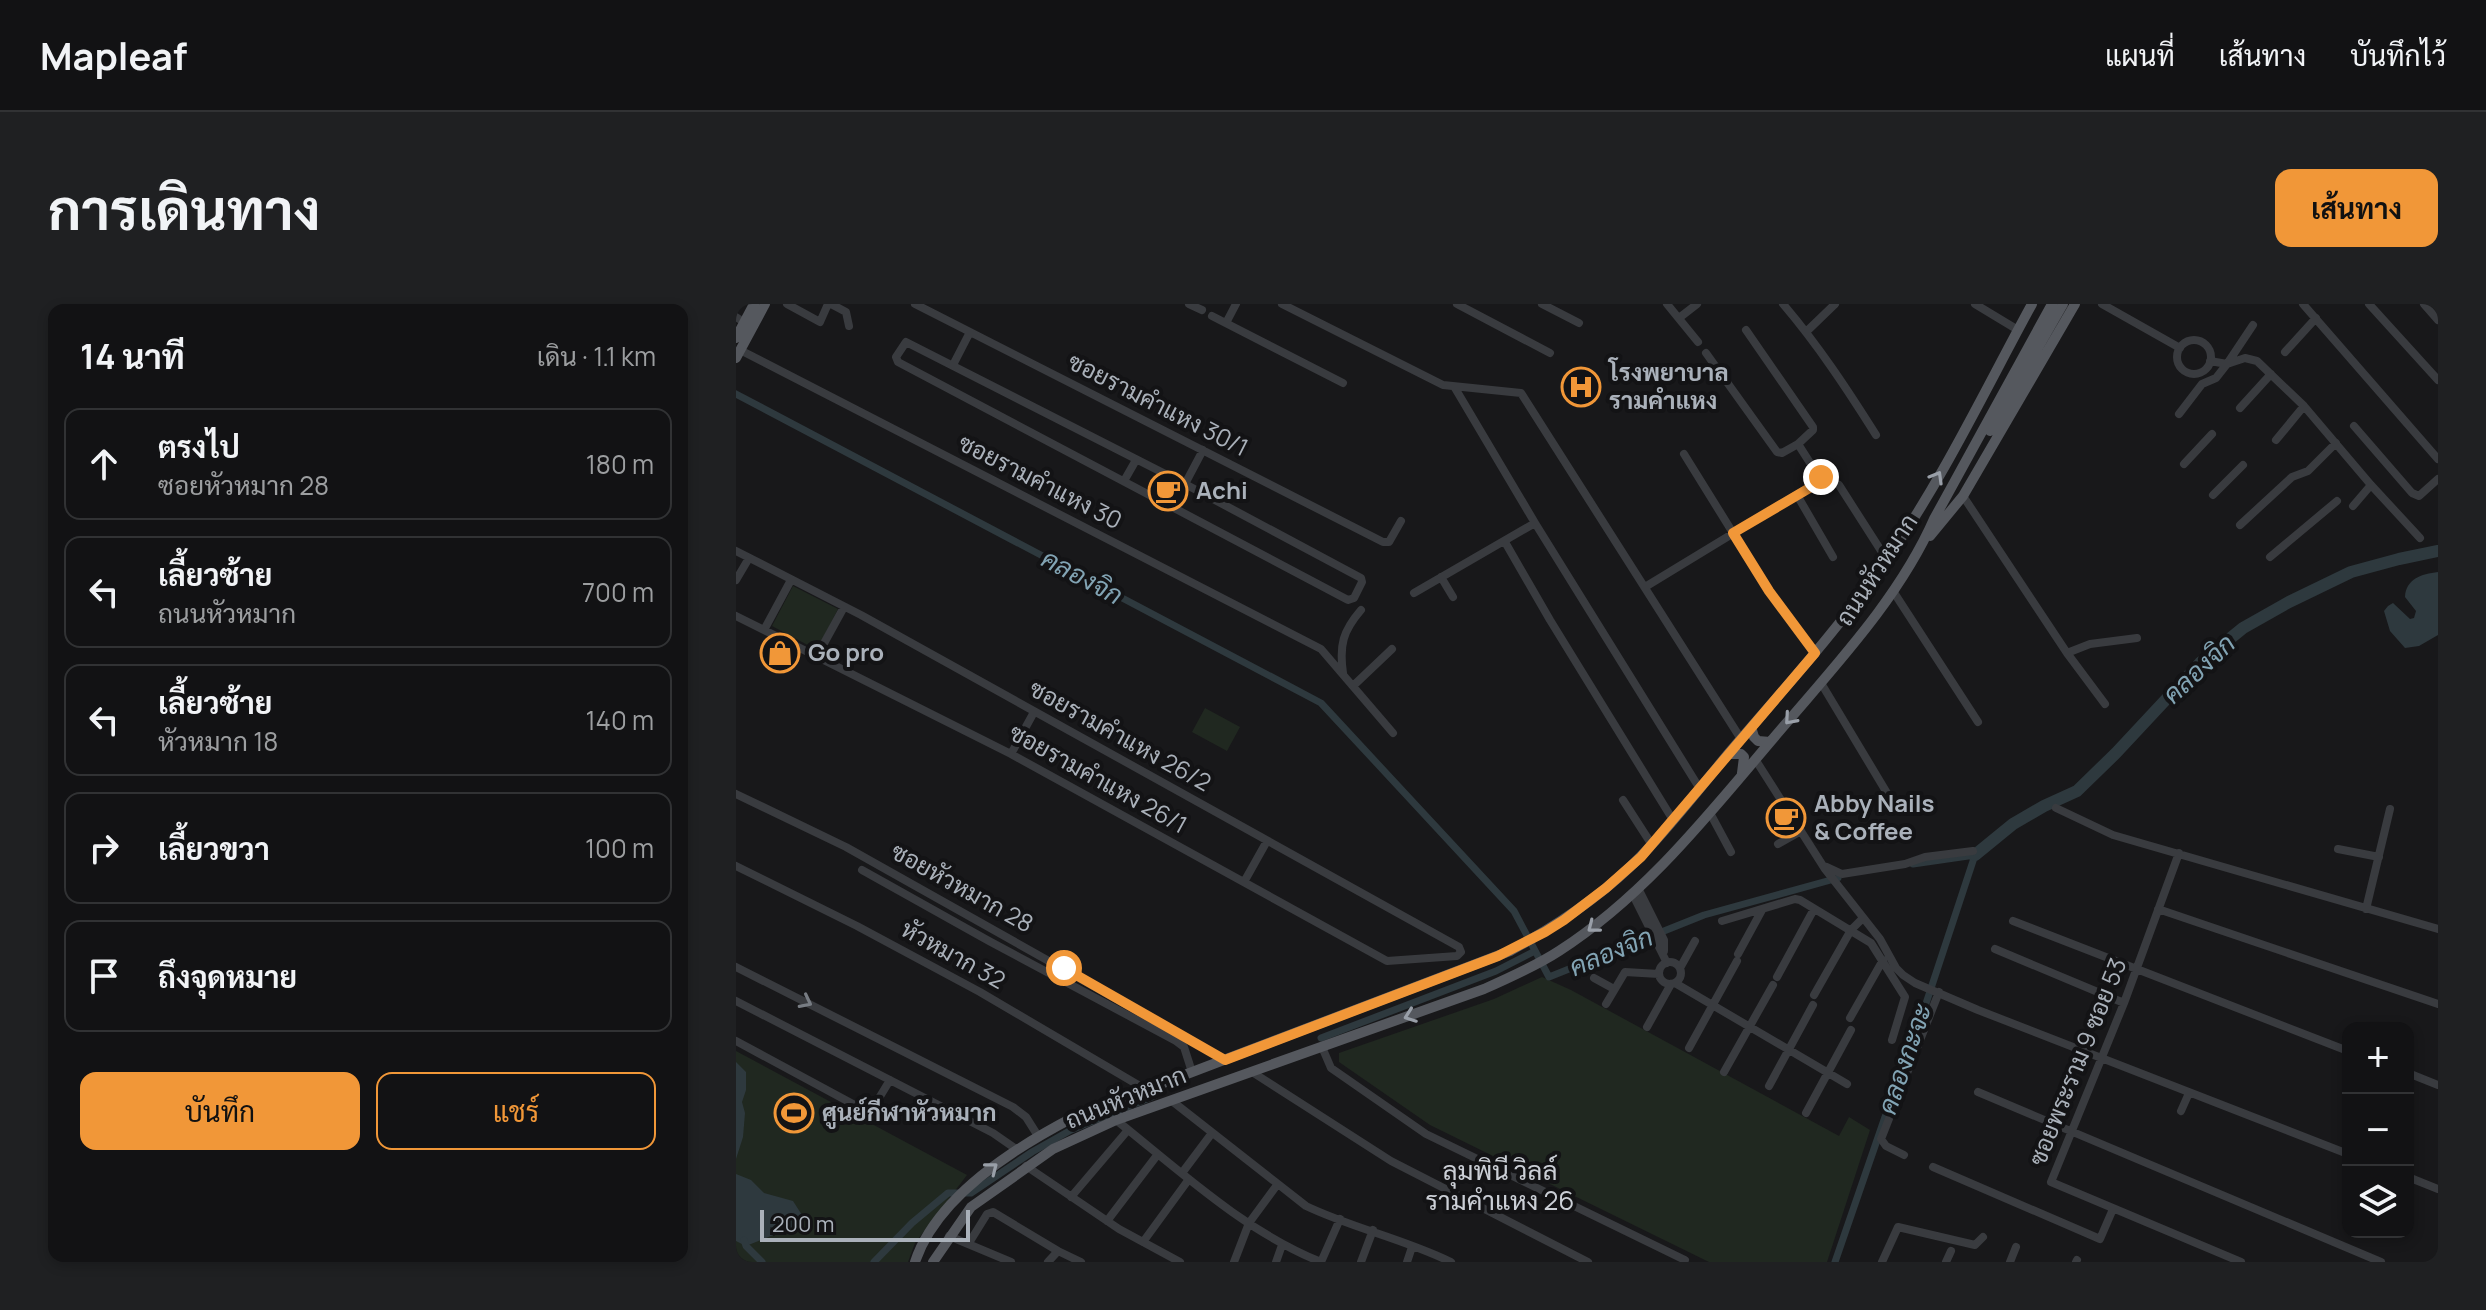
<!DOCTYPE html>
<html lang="th">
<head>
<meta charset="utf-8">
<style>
	:root { --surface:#121214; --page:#1f2022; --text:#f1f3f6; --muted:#9c9ea0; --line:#313234; --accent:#f19738 }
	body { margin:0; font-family:Manrope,Sarabun,sans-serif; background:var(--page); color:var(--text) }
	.controls { position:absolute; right:24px; bottom:24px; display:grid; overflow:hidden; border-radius:16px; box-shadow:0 4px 12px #0003 }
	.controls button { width:72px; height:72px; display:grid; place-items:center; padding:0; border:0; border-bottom:2px solid var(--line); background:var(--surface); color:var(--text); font:40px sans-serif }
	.scale { position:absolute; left:24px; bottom:20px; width:210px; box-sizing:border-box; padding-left:8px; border:4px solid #aab1ba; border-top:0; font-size:22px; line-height:28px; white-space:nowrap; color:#aab1ba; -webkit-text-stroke:6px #131315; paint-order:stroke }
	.stop { position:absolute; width:24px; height:24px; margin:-18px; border:6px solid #f19738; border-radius:50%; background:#fff }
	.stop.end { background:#f19738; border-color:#fff; box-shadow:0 2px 8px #0008 }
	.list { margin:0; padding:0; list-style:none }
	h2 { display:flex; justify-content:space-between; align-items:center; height:104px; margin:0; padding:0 32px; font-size:34px }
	h2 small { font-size:26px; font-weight:400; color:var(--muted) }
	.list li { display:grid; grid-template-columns:52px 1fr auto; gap:24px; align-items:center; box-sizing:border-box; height:112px; margin:0 16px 16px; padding:0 16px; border:2px solid var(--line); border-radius:16px }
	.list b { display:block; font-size:30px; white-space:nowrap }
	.list p { margin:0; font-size:26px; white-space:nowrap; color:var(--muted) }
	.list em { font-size:26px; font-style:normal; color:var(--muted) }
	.actions { display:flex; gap:16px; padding:24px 32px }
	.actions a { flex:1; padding:18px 0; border:2px solid var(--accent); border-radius:16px; text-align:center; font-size:28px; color:var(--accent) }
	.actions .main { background:var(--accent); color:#111 }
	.icon { flex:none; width:44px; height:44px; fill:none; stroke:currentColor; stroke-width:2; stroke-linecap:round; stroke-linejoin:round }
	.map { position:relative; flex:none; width:1702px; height:958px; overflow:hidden; border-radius:16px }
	header { display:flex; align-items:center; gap:48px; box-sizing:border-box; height:112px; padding:0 40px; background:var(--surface); border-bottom:2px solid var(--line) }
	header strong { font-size:38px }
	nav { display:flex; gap:44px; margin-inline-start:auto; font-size:28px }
	.intro { display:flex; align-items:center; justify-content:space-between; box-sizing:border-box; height:192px; padding:0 48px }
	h1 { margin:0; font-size:56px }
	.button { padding:20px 36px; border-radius:16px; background:var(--accent); color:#111; font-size:28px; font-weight:700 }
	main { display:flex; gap:48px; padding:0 48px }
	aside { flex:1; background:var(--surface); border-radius:16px; box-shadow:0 4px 12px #0003 }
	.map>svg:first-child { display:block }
	.green { fill:#202820 }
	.water { fill:#2e393e }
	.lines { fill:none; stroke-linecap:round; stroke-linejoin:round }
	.canal { stroke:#2e393e; stroke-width:7 }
	.river { stroke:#2e393e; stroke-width:12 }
	.minor { stroke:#393b3f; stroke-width:8 }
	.major { stroke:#55585e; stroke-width:10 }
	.oneway { stroke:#999fa8 }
	.oneway2 { stroke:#777c83 }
	.route { stroke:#f19738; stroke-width:10 }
	.labels { text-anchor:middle; stroke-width:8; stroke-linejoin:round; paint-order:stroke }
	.poi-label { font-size:24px; font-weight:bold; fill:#aab1ba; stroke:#131315; text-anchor:start }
	.street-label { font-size:24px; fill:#aab1ba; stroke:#131315 }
	.water-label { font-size:26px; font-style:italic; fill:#82a4b4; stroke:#131315 }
	.neighbourhood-label { font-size:26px; fill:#cbcfd6; stroke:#131315 }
</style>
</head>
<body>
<header>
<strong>Mapleaf</strong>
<nav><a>แผนที่</a><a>เส้นทาง</a><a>บันทึกไว้</a></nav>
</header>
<div class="intro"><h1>การเดินทาง</h1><a class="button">เส้นทาง</a></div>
<main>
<aside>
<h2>14 นาที<small>เดิน · 1.1 km</small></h2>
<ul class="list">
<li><svg class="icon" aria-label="ahead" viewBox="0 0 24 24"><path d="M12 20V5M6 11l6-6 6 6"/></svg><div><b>ตรงไป</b><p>ซอยหัวหมาก 28</p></div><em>180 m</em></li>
<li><svg class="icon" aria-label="left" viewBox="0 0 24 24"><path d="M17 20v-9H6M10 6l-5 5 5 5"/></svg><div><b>เลี้ยวซ้าย</b><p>ถนนหัวหมาก</p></div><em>700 m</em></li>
<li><svg class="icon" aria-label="left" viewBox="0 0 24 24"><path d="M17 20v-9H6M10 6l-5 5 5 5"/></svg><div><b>เลี้ยวซ้าย</b><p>หัวหมาก 18</p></div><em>140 m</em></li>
<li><svg class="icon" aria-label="right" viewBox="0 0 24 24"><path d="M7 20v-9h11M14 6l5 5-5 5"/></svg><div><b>เลี้ยวขวา</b></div><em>100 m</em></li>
<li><svg class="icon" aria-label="arrive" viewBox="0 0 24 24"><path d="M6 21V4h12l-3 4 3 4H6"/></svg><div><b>ถึงจุดหมาย</b></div></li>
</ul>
<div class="actions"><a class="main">บันทึก</a><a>แชร์</a></div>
</aside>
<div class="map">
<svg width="1702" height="958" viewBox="0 0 1702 958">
	<rect width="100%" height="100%" fill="#18181a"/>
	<path class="green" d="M57 282 102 305 81 346 36 322Z
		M469 404 504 423 491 447 456 428Z
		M806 673 835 686 1103 832 1113 813 1134 826 1091 958H973L694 821 603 758V749L758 695Z
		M0 747 231 871 179 939 172 958H0Z"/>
	<path class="water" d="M1702 268V331L1683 342 1669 344 1654 327 1648 307 1652 302 1657 299 1674 315 1678 314 1680 307 1669 293C1670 275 1685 270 1702 268Z
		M0 758 10 768V786L6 798 9 809 7 833 0 855Z
		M0 870 15 876 28 889 57 897 66 911 62 921 10 942 0 937Z"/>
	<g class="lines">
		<path class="canal" d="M0 90 585 399 778 607 813 673 968 611 1102 574
			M585 734 760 667 799 647
			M8 936 10 942 26 958
			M138 958 176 919 212 889H235L296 848 335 826 418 792
			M1099 958 1149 813 1172 754 1239 551 1177 560"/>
		<path class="river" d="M1239 551 1277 520 1308 502 1341 487 1380 449 1464 359 1507 324 1553 298 1615 268 1663 255 1702 247"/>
		<path class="minor" d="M51 0 84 18 92 0
			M95 0 110 8 113 22
			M179 0 647 238H653L665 217
			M453 0 466 6
			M546 0 707 81 785 89 1005 435
			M721 0 814 49
			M806 0 843 19
			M931 0 962 38
			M1047 0C1082 41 1111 85 1140 131
			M1239 0 1282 26
			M1366 0 1444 44
			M1567 0 1702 155
			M1633 0 1702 76
			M1688 0 1702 16
			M476 12 607 79
			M0 13 3 15
			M943 14 961 0
			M490 19 500 0
			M1010 26 1077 123V126L1062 140
			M1070 28 1099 0
			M1441 53a17 17 0 1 1 34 0a17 17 0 1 1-34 0Z
			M170 38 449 180 625 274 626 278 618 294 612 296 162 58 160 53Z
			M4 46 585 345 657 429
			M1549 48 1580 14
			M1474 57 1491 60 1517 21
			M217 61 234 28
			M1504 104 1535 70
			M1443 110 1466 80 1480 74 1491 60 1509 54 1521 57 1568 102 1635 181 1684 234
			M1618 122 1676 189 1683 192 1702 175
			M1540 136 1568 102
			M948 150 1033 287 1079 349
			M1448 160 1476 130
			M388 177 400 156
			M449 180 467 146
			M1103 181 1151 256
			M1061 191 1097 253
			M1477 191 1507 161
			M1227 192 1331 349 1369 400
			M1617 202 1635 181
			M799 219 964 485
			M1504 221 1556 173 1572 167 1600 139
			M769 238 814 316 937 516
			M0 247 125 311 723 643 725 648 721 652 651 657 275 450 0 312
			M1534 253 1601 197
			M705 273 717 293
			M0 276 13 254
			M909 283 1085 176 1062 140 1046 149 1041 148 970 49
			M1157 287 1242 418
			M678 289 799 219 719 84
			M28 326 55 276
			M1331 349 1354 340 1401 334
			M81 352 108 303
			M607 369C603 341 607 327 625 306
			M1085 379 1160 504
			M617 382 656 345
			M275 450 298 408
			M1019 455 1089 565 1144 635 1160 664 1167 671 1179 679 1242 706 1612 850
			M0 490 110 543 489 756
			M887 496 916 541
			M1320 504 1377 531 1702 625
			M974 509 995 548
			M1042 540 1065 527
			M1602 545 1643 553
			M1443 549 1388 699 1315 878 1505 958
			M0 562 121 622 244 688 409 785
			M1091 563 1106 570 1169 560 1189 553 1237 547
			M126 566 253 637 440 737 448 743 456 768
			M508 578 531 537
			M903 586 928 636V647
			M897 591 931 659
			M1422 605 1702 700
			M1630 605 1654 505
			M986 617 1059 595 1064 596 1135 639 1169 693 1156 736
			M1277 617 1612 747
			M1259 645 1388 699
			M1002 650 1026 606
			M923 669a11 11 0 1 1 22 0a11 11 0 1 1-22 0Z
			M0 663 277 803 290 813 302 832
			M944 664 959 637
			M1041 673 1078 605
			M858 674 878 685
			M939 679 1111 780
			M1078 691 1115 626 1127 614
			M0 697 257 829 280 845
			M870 700 889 668 923 670
			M1114 714 1147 656
			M911 723 935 680
			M0 737 128 806 137 804 154 776
			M586 743 595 764 690 830 949 956
			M953 744 1001 657
			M516 768 655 857 852 958
			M988 768 1037 681
			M1672 769 1702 781
			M1033 782 1077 701
			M1242 788 1645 958
			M436 797 570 902C616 924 668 935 715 958
			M1445 807 1453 789
			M1070 809 1115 726
			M380 816C444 867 508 927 585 958
			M1168 851 1150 842 1145 835 1203 688
			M290 862 383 925 444 958
			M1197 863 1364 935 1377 905
			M446 869 476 829
			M1672 873 1702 885
			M335 893 392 826
			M371 917 422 850
			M213 932 275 958
			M407 938 453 875
			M233 939 251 910 257 908 322 947
			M312 958 322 947 345 958
			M498 958 513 919 541 881
			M540 958 546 941
			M585 958 604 915
			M625 958 637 926
			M671 958 676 943
			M1146 958 1162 923 1239 941 1247 933
			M1210 958 1215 947
			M1274 958 1280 943
			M1340 958 1341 956"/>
		<path class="major" d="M0 34 18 0
			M0 54 29 0
			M1254 127 1327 0
			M1194 232 1227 192 1339 0
			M1015 423 1018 433 1022 437 1034 438
			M992 450H1005L1008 453 1006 469
			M179 958C201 892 280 843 338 813L774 647C822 621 868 591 906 551 937 519 964 484 992 450 1046 387 1102 326 1149 258 1206 177 1249 86 1296 0
			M197 958 235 903 317 845 380 816 748 685C773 674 800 662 823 647 916 587 982 498 1053 416 1106 354 1165 290 1198 215L1316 0"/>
	</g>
	<defs><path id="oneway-chevron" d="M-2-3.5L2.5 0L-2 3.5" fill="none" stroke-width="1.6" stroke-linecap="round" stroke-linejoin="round" transform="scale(2)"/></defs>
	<g class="oneway">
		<use href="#oneway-chevron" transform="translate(1201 173) rotate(-60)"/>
		<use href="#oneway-chevron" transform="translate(1054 415) rotate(131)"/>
		<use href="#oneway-chevron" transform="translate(857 623) rotate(142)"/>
		<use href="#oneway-chevron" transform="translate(674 712) rotate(160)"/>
		<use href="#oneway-chevron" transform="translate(256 864) rotate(-38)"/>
	</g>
	<use class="oneway2" href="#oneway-chevron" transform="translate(70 698) rotate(27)"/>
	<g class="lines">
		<path class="route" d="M328 664 489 756 762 652 809 628 828 616 870 584 905 553 1079 349 1033 287 997 229 1082 179 1085 173"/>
	</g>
	<defs>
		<symbol id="hospital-ring" viewBox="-11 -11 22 22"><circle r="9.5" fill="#131315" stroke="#f19738" stroke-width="1.5"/><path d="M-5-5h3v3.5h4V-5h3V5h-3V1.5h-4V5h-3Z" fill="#f19738"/></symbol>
		<symbol id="cafe-ring" viewBox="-11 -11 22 22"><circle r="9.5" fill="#131315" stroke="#f19738" stroke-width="1.5"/><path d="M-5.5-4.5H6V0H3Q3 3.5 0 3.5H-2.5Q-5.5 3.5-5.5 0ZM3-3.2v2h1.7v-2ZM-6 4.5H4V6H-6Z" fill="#f19738"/></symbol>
		<symbol id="shop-ring" viewBox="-11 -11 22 22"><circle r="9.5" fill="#131315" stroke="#f19738" stroke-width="1.5"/><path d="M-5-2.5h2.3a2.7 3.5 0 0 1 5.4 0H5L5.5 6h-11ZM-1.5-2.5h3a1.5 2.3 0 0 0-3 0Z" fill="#f19738"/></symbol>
		<symbol id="stadium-ring" viewBox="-11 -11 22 22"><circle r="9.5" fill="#131315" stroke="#f19738" stroke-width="1.5"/><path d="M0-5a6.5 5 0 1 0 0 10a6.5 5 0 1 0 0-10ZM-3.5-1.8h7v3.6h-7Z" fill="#f19738"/></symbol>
	</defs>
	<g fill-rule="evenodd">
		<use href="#hospital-ring" x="823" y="61" width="44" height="44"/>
		<use href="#cafe-ring" x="410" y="165" width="44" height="44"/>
		<use href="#shop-ring" x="22" y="327" width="44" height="44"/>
		<use href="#cafe-ring" x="1028" y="492" width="44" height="44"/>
		<use href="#stadium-ring" x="36" y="787" width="44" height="44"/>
	</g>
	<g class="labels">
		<g class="poi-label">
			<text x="873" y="77">โรงพยาบาล<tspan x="873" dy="28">รามคำแหง</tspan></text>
			<text x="460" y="195">Achi</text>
			<text x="72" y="357">Go pro</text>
			<text x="1078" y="508">Abby Nails<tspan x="1078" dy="28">&amp; Coffee</tspan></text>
			<text x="86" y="817">ศูนย์กีฬาหัวหมาก</text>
		</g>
		<g class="street-label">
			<text transform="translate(422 101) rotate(27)" y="8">ซอยรามคำแหง 30/1</text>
			<text transform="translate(304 178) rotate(27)" y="8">ซอยรามคำแหง 30</text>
			<text transform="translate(1141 266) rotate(-57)" y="8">ถนนหัวหมาก</text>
			<text transform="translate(384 432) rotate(29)" y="8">ซอยรามคำแหง 26/2</text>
			<text transform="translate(362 475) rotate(29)" y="8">ซอยรามคำแหง 26/1</text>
			<text transform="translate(226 584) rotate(29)" y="8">ซอยหัวหมาก 28</text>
			<text transform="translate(217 651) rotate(29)" y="8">หัวหมาก 32</text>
			<text transform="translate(1342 758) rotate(-68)" y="8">ซอยพระราม 9 ซอย 53</text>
			<text transform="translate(390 794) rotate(-22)" y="8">ถนนหัวหมาก</text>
		</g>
		<g class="water-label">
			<text transform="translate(346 273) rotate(28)" y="9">คลองจิก</text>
			<text transform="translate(1463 365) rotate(-43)" y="9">คลองจิก</text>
			<text transform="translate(875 648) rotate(-22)" y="9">คลองจิก</text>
			<text transform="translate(1169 755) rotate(-71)" y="9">คลองกะจะ</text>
		</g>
		<g class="neighbourhood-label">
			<text x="764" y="876">ลุมพินี วิลล์<tspan x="764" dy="30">รามคำแหง 26</tspan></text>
		</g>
	</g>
</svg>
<div class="controls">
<button>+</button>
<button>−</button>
<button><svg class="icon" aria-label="layers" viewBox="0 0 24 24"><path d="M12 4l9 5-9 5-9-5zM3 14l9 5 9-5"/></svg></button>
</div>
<div class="scale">200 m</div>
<div class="stop" style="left:328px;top:664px"></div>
<div class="stop end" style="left:1085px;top:173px"></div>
</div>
</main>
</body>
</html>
